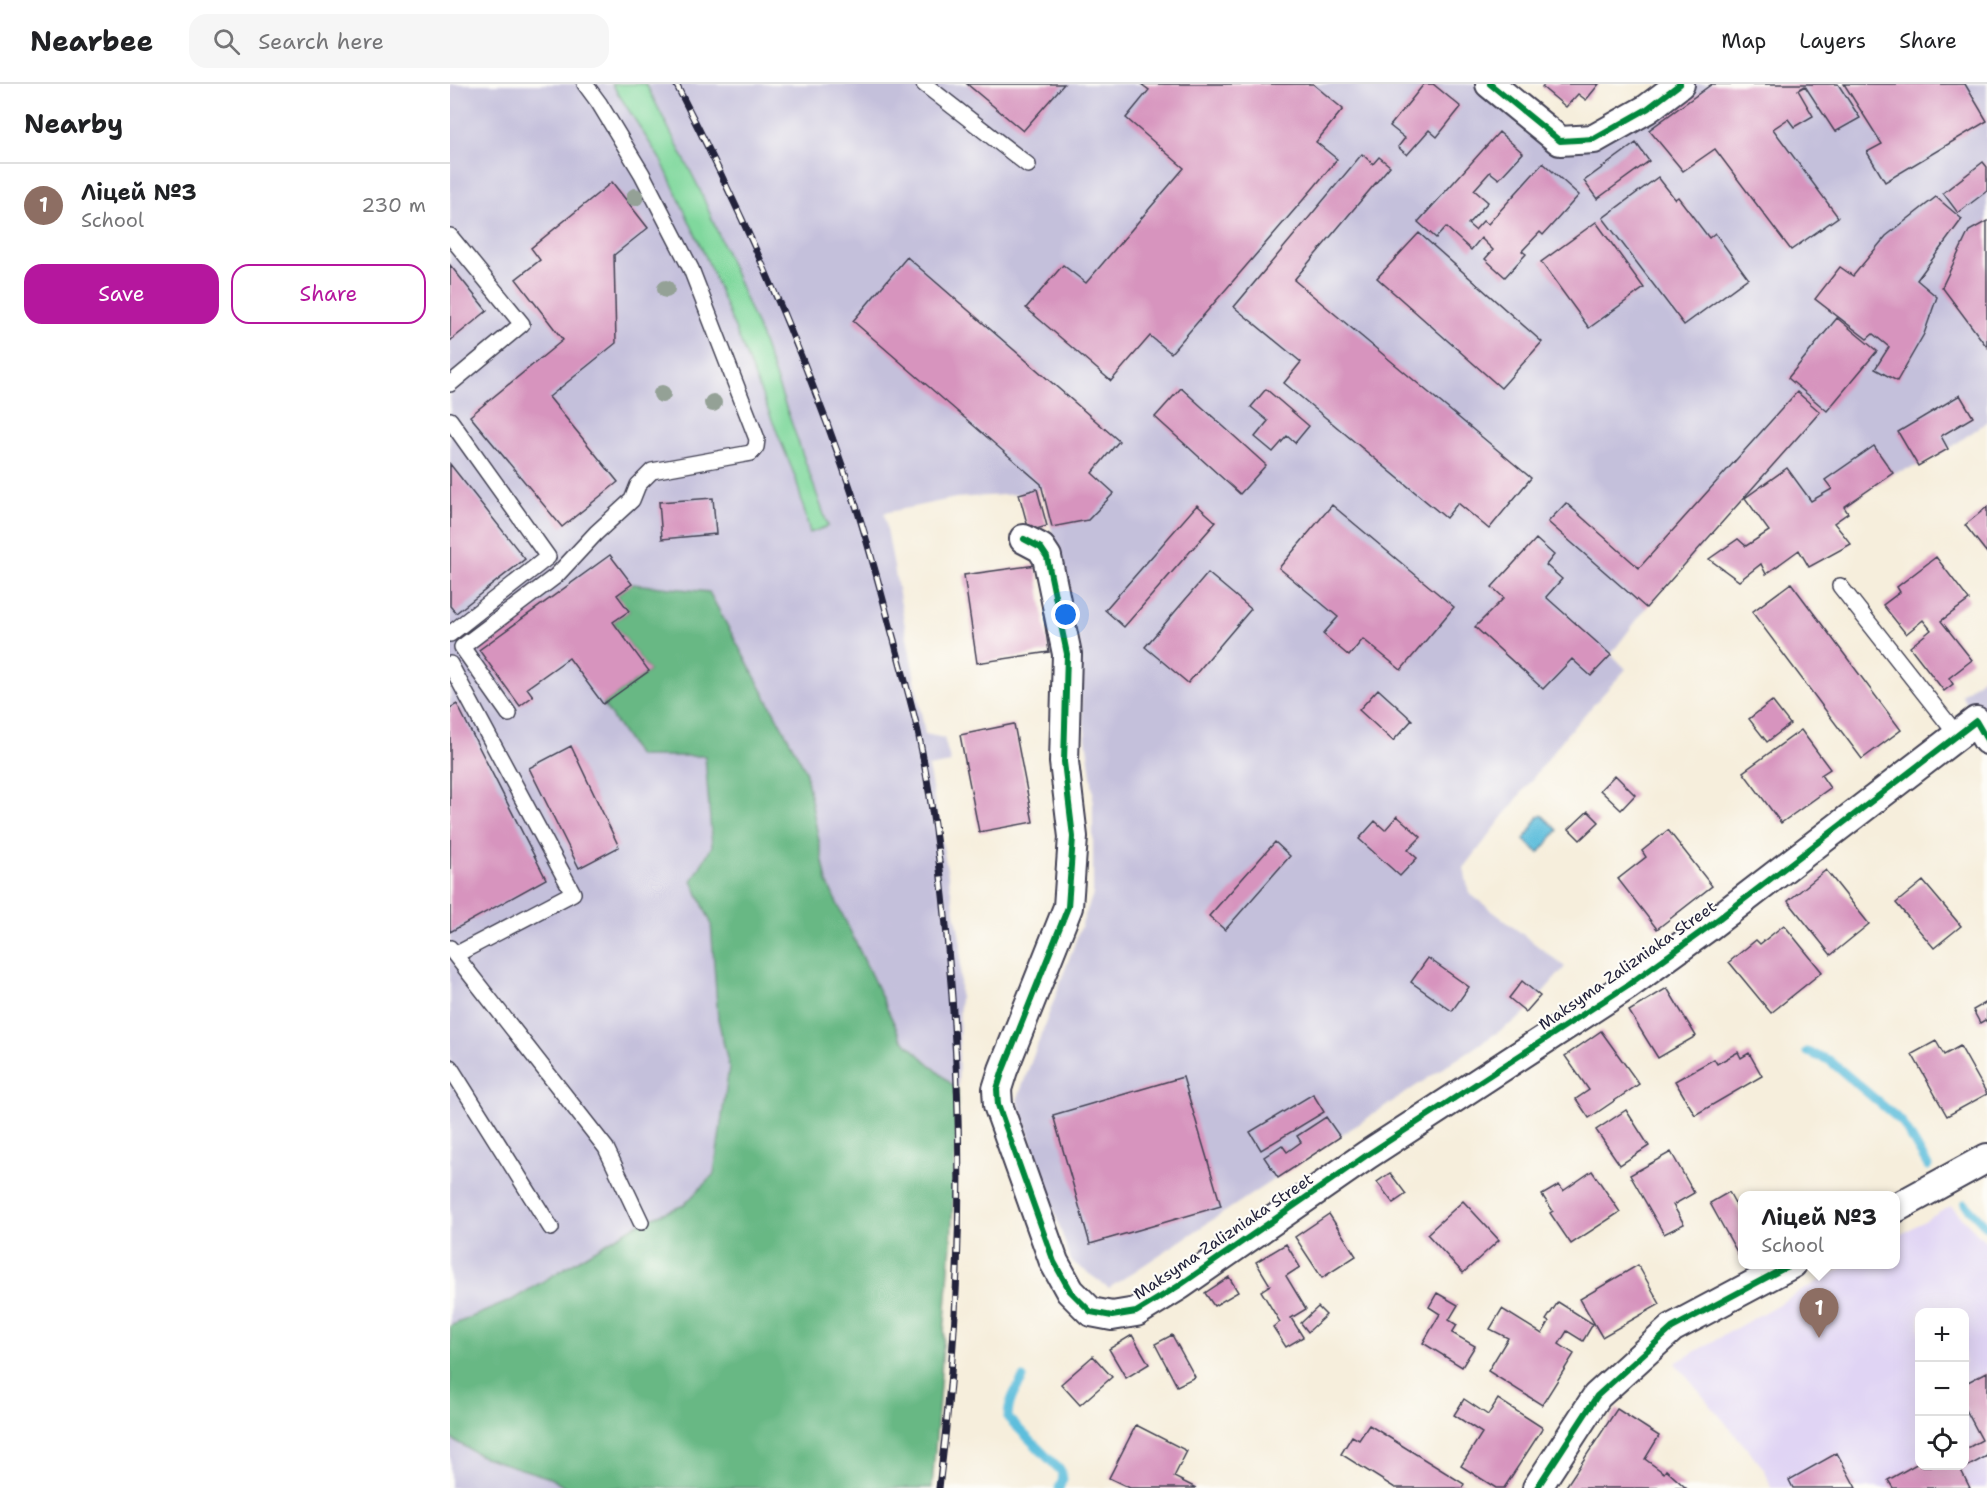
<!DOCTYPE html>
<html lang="en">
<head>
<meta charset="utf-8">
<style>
	:root { --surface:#fff; --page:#f6f6f6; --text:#202124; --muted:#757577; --line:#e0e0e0; --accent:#b5179e }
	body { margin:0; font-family:"Shantell Sans",sans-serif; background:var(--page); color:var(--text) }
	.controls { position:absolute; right:18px; bottom:18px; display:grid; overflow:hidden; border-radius:12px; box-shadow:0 6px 24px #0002 }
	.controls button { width:54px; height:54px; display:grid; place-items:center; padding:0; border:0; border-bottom:2px solid var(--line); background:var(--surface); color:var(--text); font:30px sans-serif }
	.you { position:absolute; left:616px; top:531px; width:21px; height:21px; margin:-15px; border:4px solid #fff; border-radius:50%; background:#1a73e8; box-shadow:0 0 0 9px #1a73e833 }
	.badge { display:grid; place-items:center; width:39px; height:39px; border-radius:50%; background:var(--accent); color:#fff; font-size:20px; font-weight:700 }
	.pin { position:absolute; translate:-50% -50px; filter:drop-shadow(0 2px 3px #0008) }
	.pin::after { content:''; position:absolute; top:32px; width:21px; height:18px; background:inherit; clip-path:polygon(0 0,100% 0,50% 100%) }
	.popup { position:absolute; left:1288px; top:1107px; width:162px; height:78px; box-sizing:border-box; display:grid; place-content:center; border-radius:12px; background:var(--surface); filter:drop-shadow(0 2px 4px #0005); font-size:20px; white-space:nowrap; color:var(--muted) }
	.popup b { font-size:22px; color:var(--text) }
	.popup::after { content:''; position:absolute; left:50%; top:100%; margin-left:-12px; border:12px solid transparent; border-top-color:var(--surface) }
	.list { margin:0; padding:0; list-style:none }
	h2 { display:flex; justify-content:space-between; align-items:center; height:78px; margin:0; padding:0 24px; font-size:26px }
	h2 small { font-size:20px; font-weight:400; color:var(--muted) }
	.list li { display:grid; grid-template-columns:39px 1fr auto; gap:18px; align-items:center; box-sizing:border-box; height:84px; padding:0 24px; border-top:2px solid var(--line) }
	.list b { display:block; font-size:22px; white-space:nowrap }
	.list p { margin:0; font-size:20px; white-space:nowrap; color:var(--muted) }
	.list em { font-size:20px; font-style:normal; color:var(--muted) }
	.actions { display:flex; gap:12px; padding:18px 24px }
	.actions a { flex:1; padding:14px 0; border:2px solid var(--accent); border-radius:18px; text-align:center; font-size:21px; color:var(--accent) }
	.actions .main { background:var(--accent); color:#fff }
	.icon { flex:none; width:33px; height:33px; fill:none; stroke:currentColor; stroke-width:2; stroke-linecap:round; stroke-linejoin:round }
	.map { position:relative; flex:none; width:1537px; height:1404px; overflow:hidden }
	header { display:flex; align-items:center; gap:36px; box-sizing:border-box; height:84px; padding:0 30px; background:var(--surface); border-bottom:2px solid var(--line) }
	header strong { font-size:28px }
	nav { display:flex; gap:33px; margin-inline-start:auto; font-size:21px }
	.search { width:420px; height:54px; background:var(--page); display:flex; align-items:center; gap:15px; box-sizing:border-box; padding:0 21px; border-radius:18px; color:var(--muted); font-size:22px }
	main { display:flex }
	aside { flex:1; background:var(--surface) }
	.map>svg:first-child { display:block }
	.built { fill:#e0d4f4; fill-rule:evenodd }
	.industrial { fill:#c4c0db }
	.green { fill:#80d89d; stroke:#517d6c; stroke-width:1.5 }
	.forest { fill:#68b884; stroke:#456d60; stroke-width:1.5 }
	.water { fill:#5dbedc; stroke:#40708c; stroke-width:1.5 }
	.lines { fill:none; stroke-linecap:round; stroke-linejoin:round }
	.stream { stroke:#5dbedc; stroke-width:9 }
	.building { fill:#d794be }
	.service-casing { stroke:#424153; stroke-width:18 }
	.minor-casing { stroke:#424153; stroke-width:32 }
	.service { stroke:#fff; stroke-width:15 }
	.minor { stroke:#fff; stroke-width:28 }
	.rail-casing { stroke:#22223b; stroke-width:7 }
	.rail { stroke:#fdfcf7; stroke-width:4.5; stroke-dasharray:14; stroke-linecap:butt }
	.cycleway-casing { stroke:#fdfcf7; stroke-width:10 }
	.cycleway { stroke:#00873e; stroke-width:6 }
	.tree { fill:#94a196 }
	.labels { text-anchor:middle; stroke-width:4.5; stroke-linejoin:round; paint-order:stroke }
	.street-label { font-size:16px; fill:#22223b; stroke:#fdfcf7 }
</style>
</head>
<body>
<header>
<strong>Nearbee</strong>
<div class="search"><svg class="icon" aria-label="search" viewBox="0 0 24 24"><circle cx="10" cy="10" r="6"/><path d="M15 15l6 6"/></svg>Search here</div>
<nav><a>Map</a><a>Layers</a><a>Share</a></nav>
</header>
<main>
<aside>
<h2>Nearby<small></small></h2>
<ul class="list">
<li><span class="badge" style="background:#8d6e63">1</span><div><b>Ліцей №3</b><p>School</p></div><em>230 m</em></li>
</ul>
<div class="actions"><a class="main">Save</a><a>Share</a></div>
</aside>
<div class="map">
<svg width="1537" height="1404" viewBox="0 0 1537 1404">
	<rect width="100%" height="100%" fill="#fdfcf7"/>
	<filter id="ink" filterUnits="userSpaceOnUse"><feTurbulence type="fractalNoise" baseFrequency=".0167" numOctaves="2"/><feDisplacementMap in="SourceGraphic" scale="12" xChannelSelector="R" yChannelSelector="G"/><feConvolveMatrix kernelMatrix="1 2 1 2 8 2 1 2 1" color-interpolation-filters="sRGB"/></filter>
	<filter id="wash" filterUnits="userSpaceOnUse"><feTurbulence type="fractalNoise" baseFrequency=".008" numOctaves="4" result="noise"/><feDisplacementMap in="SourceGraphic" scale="24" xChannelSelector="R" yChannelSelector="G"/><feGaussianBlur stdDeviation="1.35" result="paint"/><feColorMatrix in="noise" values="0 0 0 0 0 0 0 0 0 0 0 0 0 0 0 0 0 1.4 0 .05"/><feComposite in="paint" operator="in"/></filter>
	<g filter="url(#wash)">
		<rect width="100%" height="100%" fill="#f6eedc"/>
		<path class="built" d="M1501 1122 1537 1159V1404H1321L1315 1386 1225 1279 1397 1181 1446 1180V1153ZM1470 1228H1514V1382H1470Z"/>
		<path class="industrial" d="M0 0H1037L1108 58 1233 0H1537V338L1498 365 1468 382 1443 389 1395 423 1398 429 1360 456 1341 432 1319 447 1294 414 1196 524 1161 570 1176 585 1116 651 1014 784 1019 809 1115 883 1071 933 659 1204 621 1177 567 1016 643 810V707L618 518 592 404 569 410 506 414 434 429 475 650 494 654 501 679 478 683 511 860 508 1006 451 954 377 798 355 685 182 500 167 511 179 527 164 538 199 587 153 621 188 672H255L262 762 242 797 261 839 268 935 279 983 264 1090 234 1121 191 1138 62 1216 0 1242Z
			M1537 590V655L1511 611Z
			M0 1354 31 1372 100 1394 116 1404H0Z"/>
		<path class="green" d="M162 0H196L250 106 310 250 378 442 360 449 346 395 258 178 212 78Z"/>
		<path class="forest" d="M182 500 259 508 355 685 377 798 451 954 508 1006 501 1160 482 1404H116L100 1394 31 1372 0 1354V1242L62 1216 191 1138 234 1121 264 1090 279 983 268 935 261 839 242 797 262 762 255 672H188L153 620 199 587 163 538 179 527 167 511Z"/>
		<path class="water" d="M1092 731 1108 746 1089 769 1074 756 1089 732Z"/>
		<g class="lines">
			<path class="stream" d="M1357 968 1379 976 1452 1038 1478 1082
				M1515 1120 1537 1143
				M573 1294C565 1307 558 1318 558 1334L611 1387 613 1395 609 1404"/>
		</g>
		<g id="blocks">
			<path class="building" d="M517 0H614L573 47Z
				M691 0H863L893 25 866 58 887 75 865 102 721 269 700 252 661 297 576 224 613 181 636 199 734 84 676 34 699 6Z
				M974 0H983L1011 23 987 53 979 46 957 71 948 63 955 54 940 42Z
				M1095 0H1149L1136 16 1128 10 1116 23 1092 3Z
				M1262 0H1388L1410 34 1385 48 1355 2 1348 6 1363 32 1344 43 1338 35 1323 45 1388 133 1341 166 1265 65 1233 87 1199 46Z
				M1394 0H1515L1537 37 1435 98 1417 68 1432 60Z
				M1049 48 1073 69 1049 95 1040 88 1024 106 1038 118 1018 140 1025 146 1033 137 1038 140 1093 79 1129 111 1093 151 1090 148 1072 167 1076 170 1055 193 1035 175 1043 166 1031 154 1021 166 996 143 986 154 968 138Z
				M1186 59 1199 77 1147 115 1134 97Z
				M912 70 923 80 929 73 940 82 844 196 1081 394 1039 445 1008 419 996 434 834 299 851 278 784 223Z
				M1533 78 1537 83V107L1508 129 1493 109Z
				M1208 93 1225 115 1228 113 1259 154 1265 149 1298 194 1234 241 1153 134Z
				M162 98 198 144 164 171 166 259 99 313 168 398 112 443 20 332 113 256 66 195 90 176 81 164Z
				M1486 113 1512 135 1467 196 1487 213 1474 250 1447 297 1425 285 1439 263 1423 250 1417 255 1365 215 1390 183 1403 192 1436 152Z
				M1537 137V263L1492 203 1519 147Z
				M1146 138 1194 204 1139 244 1091 178Z
				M969 149 1092 258 1051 304 927 194Z
				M457 173 669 357 642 389 664 409 638 436 602 443 591 400 403 237Z
				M0 181 37 227 0 257Z
				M1387 234 1427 267 1377 327 1338 294Z
				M731 304 816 381 790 410 705 333Z
				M816 305 859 342 845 359 837 352 823 368 805 353 818 337 801 323Z
				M1347 308 1370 328 1196 524 1098 438 1116 419 1189 484Z
				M1510 311 1523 333 1491 352 1498 365 1468 382 1448 348Z
				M1424 362 1443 389 1394 423 1398 429 1384 439 1401 460 1359 483 1349 466 1316 490 1311 480 1289 497 1259 475 1288 455 1296 462 1319 447 1295 414 1337 384 1361 417 1382 405 1375 396Z
				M0 380 75 475 6 529 0 522Z
				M587 405 597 442 579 447 569 410Z
				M263 414 266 450 212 455 209 418Z
				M747 421 766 438 674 543 655 526Z
				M882 421 1004 523 951 586 913 555 899 572 873 550 888 533 829 484Z
				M1537 423V469L1515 441Z
				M1086 455 1104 471 1096 481 1112 495 1096 513 1161 571 1141 592 1122 575 1093 605 1025 543 1054 514 1042 503Z
				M160 471 182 500 167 511 179 527 163 538 199 587 153 620 119 574 77 604 83 612 70 622 29 566Z
				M1486 473 1519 516 1491 537 1522 576 1499 594 1503 600 1494 607 1460 563 1481 546 1473 536 1456 550 1433 521 1450 508 1447 503Z
				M586 481 599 568 527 579 514 491Z
				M758 489 801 525 738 599 695 563Z
				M1341 499 1451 646 1412 675 1302 528Z
				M928 605 962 636 943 657 909 626Z
				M1322 617 1340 640 1317 658 1299 635Z
				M7 620 96 795 0 848V624Z
				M564 640 583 738 529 748 510 651Z
				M1351 646 1380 685 1371 691 1380 704 1331 739 1293 688Z
				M121 662 169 763 129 784 79 684Z
				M1165 691 1185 711 1171 726 1150 706Z
				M1138 727 1149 738 1130 756 1119 745Z
				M947 732 971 753 958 766 967 774 950 792 909 755 925 737 935 746Z
				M1218 746 1262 802 1207 845 1168 795 1196 773 1192 767Z
				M825 758 840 772 775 846 759 832Z
				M1376 786 1419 840 1381 871 1338 817Z
				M1473 797 1511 842 1484 864 1446 819Z
				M1334 841 1372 888 1321 929 1279 878 1306 856 1310 860Z
				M978 874 1019 903 1002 927 961 898Z
				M1072 897 1090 912 1076 928 1059 914Z
				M1217 904 1246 952 1208 974 1179 927Z
				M1537 918V938L1535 936 1530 939 1523 926Z
				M1151 947 1189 1000 1139 1034 1126 1015 1139 1006 1115 972Z
				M1486 957 1494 971 1510 962 1537 1010 1497 1032 1462 970Z
				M1288 968 1291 974 1299 969 1312 992 1245 1031 1225 997 1264 975 1267 980Z
				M733 993 771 1122 640 1160 603 1031Z
				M863 1010 874 1028 811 1066 800 1048Z
				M1176 1026 1199 1062 1170 1081 1146 1046Z
				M876 1033 890 1053 828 1094 814 1073 832 1061 837 1068 851 1058 847 1052Z
				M1221 1068 1244 1109 1223 1121 1234 1140 1214 1150 1180 1091Z
				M1142 1087 1170 1128 1121 1160 1100 1129 1103 1127 1092 1111 1109 1101 1113 1107Z
				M940 1089 956 1110 943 1119 927 1098Z
				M1279 1108 1292 1132V1177L1260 1119Z
				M1013 1117 1049 1156 1013 1189 977 1150Z
				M879 1130 906 1172 872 1194 845 1153Z
				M836 1160 850 1183 836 1192 856 1225 841 1234 853 1253 836 1263 823 1243 830 1238 811 1207 820 1201 806 1178Z
				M1188 1181 1210 1220 1152 1253 1130 1215Z
				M779 1193 788 1208 764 1222 755 1209Z
				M987 1209 1008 1221 999 1236 1007 1241 1002 1249 1025 1262 1012 1283 973 1259 990 1230 979 1223Z
				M1108 1218 1143 1240 1133 1257 1117 1247 1109 1260 1124 1270 1092 1321 1038 1287 1058 1254 1040 1245 1052 1225 1092 1250 1099 1238 1096 1236Z
				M868 1223 876 1231 858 1248 851 1239Z
				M682 1251 699 1280 676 1294 659 1265Z
				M722 1251 745 1293 727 1302 705 1260Z
				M643 1272 662 1293 630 1321 611 1300Z
				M1537 1288V1372L1511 1386 1520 1404H1443L1438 1396 1470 1378V1382H1514V1366L1532 1356 1514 1322V1300Z
				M1014 1315 1038 1331 1048 1315 1093 1344 1054 1404H1046L1011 1382 1032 1349 1004 1331Z
				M1167 1325 1209 1352 1195 1375 1214 1389 1216 1386 1236 1404H1115Z
				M686 1341 737 1367 724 1393 746 1404H680L659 1394Z
				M919 1341 1014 1400 1012 1404H945L891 1370 902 1352 909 1356Z
				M1387 1369 1406 1404H1343L1339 1396Z"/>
		</g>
	</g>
	<g filter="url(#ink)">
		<use href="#blocks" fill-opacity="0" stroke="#424153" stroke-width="1.5"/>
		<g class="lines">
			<defs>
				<path id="service" d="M474 0 578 81
					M0 152 72 240 0 300
					M0 336 98 473 0 550
					M1390 502 1507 651
					M0 580 123 809 5 871 0 864
					M59 630 12 563 106 492 146 449 182 416 188 401 202 387 301 369 306 363 307 355 241 185 192 90 149 19 135 0
					M5 871 156 1064 191 1138
					M0 983 101 1144"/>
				<path id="minor" d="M1040 0 1110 57 1144 55 1197 25 1230 0
					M574 455 591 464 597 473 617 570 614 678 623 753 618 823 553 986 547 1005 548 1021 604 1178 620 1207 641 1228 662 1232 686 1228 730 1201 917 1071 1178 901 1258 843 1526 637 1537 656
					M1446 1124 1537 1074
					M1087 1404 1147 1312 1222 1244 1342 1180"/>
			</defs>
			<use href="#service" class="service-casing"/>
			<use href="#minor" class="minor-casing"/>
			<use href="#service" class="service"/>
			<use href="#minor" class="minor"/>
			<defs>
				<path id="rail" d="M226 0C292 128 350 259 397 395 416 448 429 502 444 556 452 587 461 617 468 648 483 720 492 792 498 865 515 1045 512 1225 489 1404"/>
			</defs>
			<use href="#rail" class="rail-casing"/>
			<use href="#rail" class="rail"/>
			<defs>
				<path id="cycleway" d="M1040 0 1110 57 1144 55 1197 25 1230 0
					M574 455 591 464 597 473 617 570 614 678 623 753 618 823 553 986 547 1005 548 1021 604 1178 620 1207 641 1228 662 1232 686 1228 730 1201 917 1071 1178 901 1258 843 1526 637 1537 656
					M1087 1404 1147 1312 1222 1244 1342 1180"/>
			</defs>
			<use href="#cycleway" class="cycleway-casing"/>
			<use href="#cycleway" class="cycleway"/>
		</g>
		<g class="tree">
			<circle cx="185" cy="113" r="9"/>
			<circle cx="216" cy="205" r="9"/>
			<circle cx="212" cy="310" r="9"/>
			<circle cx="263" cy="319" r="9"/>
		</g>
	</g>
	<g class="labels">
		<g class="street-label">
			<text transform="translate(1177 881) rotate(-35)" y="6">Maksyma Zalizniaka Street</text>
			<text transform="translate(773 1152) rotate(-34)" y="6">Maksyma Zalizniaka Street</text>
		</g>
	</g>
</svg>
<div class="controls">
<button>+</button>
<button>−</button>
<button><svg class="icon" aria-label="locate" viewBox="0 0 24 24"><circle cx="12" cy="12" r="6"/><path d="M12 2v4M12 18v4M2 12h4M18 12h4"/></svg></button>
</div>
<div class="you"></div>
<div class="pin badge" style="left:1369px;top:1254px;background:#8d6e63">1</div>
<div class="popup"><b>Ліцей №3</b>School</div>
</div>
</main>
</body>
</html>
